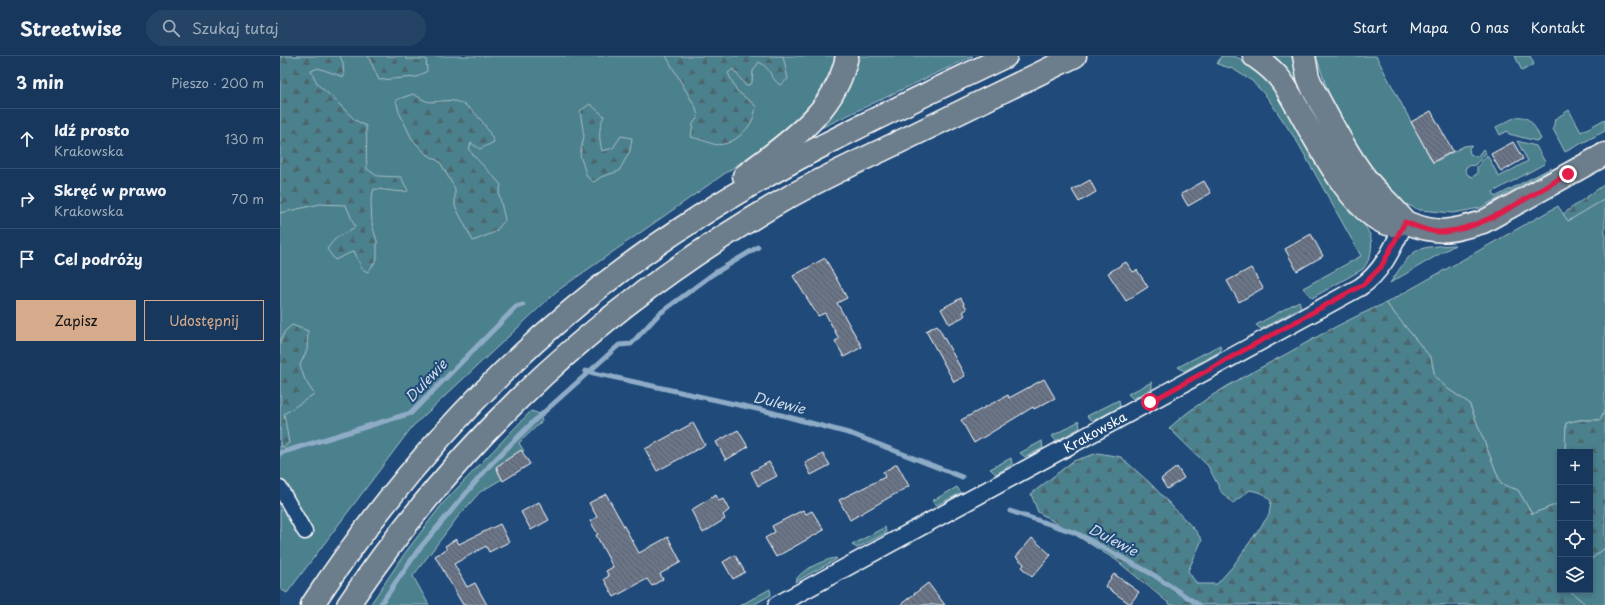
<!DOCTYPE html>
<html lang="pl">
<head>
<meta charset="utf-8">
<style>
	:root { --surface:#17385c; --page:#244365; --text:#f1f3f6; --muted:#9eacbb; --line:#365272; --accent:#d6ab8b }
	body { margin:0; font-family:"Playpen Sans",sans-serif; background:var(--page); color:var(--text) }
	.controls { position:absolute; right:12px; bottom:12px; display:grid; overflow:hidden; border-radius:0px; box-shadow:0 2px 6px #0003 }
	.controls button { width:36px; height:36px; display:grid; place-items:center; padding:0; border:0; border-bottom:1px solid var(--line); background:var(--surface); color:var(--text); font:20px sans-serif }
	.stop { position:absolute; width:12px; height:12px; margin:-9px; border:3px solid #e11d48; border-radius:50%; background:#fff }
	.stop.end { background:#e11d48; border-color:#fff; box-shadow:0 1px 4px #0008 }
	.list { margin:0; padding:0; list-style:none }
	h2 { display:flex; justify-content:space-between; align-items:center; height:52px; margin:0; padding:0 16px; font-size:17px }
	h2 small { font-size:13px; font-weight:400; color:var(--muted) }
	.list li { display:grid; grid-template-columns:26px 1fr auto; gap:12px; align-items:center; box-sizing:border-box; height:60px; padding:0 16px; border-top:1px solid var(--line) }
	.list b { display:block; font-size:15px; white-space:nowrap }
	.list p { margin:0; font-size:13px; white-space:nowrap; color:var(--muted) }
	.list em { font-size:13px; font-style:normal; color:var(--muted) }
	.actions { display:flex; gap:8px; padding:12px 16px }
	.actions a { flex:1; padding:9px 0; border:1px solid var(--accent); border-radius:0px; text-align:center; font-size:14px; color:var(--accent) }
	.actions .main { background:var(--accent); color:#111 }
	.icon { flex:none; width:22px; height:22px; fill:none; stroke:currentColor; stroke-width:2; stroke-linecap:round; stroke-linejoin:round }
	.map { position:relative; flex:none; width:1325px; height:549px; overflow:hidden }
	header { display:flex; align-items:center; gap:24px; box-sizing:border-box; height:56px; padding:0 20px; background:var(--surface); border-bottom:1px solid var(--line) }
	header strong { font-size:19px }
	nav { display:flex; gap:22px; margin-inline-start:auto; font-size:14px }
	.search { width:280px; height:36px; background:var(--page); display:flex; align-items:center; gap:10px; box-sizing:border-box; padding:0 14px; border-radius:22px; color:var(--muted); font-size:15px }
	main { display:flex }
	aside { flex:1; background:var(--surface) }
	.map>svg:first-child { display:block }
	.grass { fill:#4c808d; stroke:#a6c0c6 }
	.forest { fill:url(#forest-firs); stroke:#a6c0c6 }
	.lines { fill:none; stroke-linecap:round; stroke-linejoin:round }
	.stream { stroke:#8facc7; stroke-width:5 }
	.building { fill:url(#building-back-hatch); stroke:#fff }
	.minor-casing { stroke:#fff; stroke-width:17 }
	.tertiary-casing { stroke:#fff; stroke-width:20 }
	.primary-casing { stroke:#fff; stroke-width:25 }
	.motorway-casing { stroke:#fff; stroke-width:25 }
	.minor { stroke:#1f4a7a; stroke-width:14 }
	.tertiary { stroke:#1f4a7a; stroke-width:17 }
	.primary { stroke:#6c7d8c; stroke-width:22 }
	.motorway { stroke:#6c7d8c; stroke-width:22 }
	.route { stroke:#e11d48; stroke-width:5 }
	.labels { text-anchor:middle; stroke-width:4; stroke-linejoin:round; paint-order:stroke }
	.street-label { font-size:13px; fill:#fff; stroke:#1f4a7a }
	.water-label { font-size:14px; font-style:italic; fill:#d0dce8; stroke:#1f4a7a }
</style>
</head>
<body>
<header>
<strong>Streetwise</strong>
<div class="search"><svg class="icon" aria-label="search" viewBox="0 0 24 24"><circle cx="10" cy="10" r="6"/><path d="M15 15l6 6"/></svg>Szukaj tutaj</div>
<nav><a>Start</a><a>Mapa</a><a>O nas</a><a>Kontakt</a></nav>
</header>
<main>
<aside>
<h2>3 min<small>Pieszo · 200 m</small></h2>
<ul class="list">
<li><svg class="icon" aria-label="ahead" viewBox="0 0 24 24"><path d="M12 20V5M6 11l6-6 6 6"/></svg><div><b>Idź prosto</b><p>Krakowska</p></div><em>130 m</em></li>
<li><svg class="icon" aria-label="right" viewBox="0 0 24 24"><path d="M7 20v-9h11M14 6l5 5-5 5"/></svg><div><b>Skręć w prawo</b><p>Krakowska</p></div><em>70 m</em></li>
<li><svg class="icon" aria-label="arrive" viewBox="0 0 24 24"><path d="M6 21V4h12l-3 4 3 4H6"/></svg><div><b>Cel podróży</b></div></li>
</ul>
<div class="actions"><a class="main">Zapisz</a><a>Udostępnij</a></div>
</aside>
<div class="map">
<svg width="1325" height="549" viewBox="0 0 1325 549">
	<defs>
		<pattern id="forest-firs" width="22" height="20" patternUnits="userSpaceOnUse"><rect width="22" height="20" fill="#4c808d"/><path d="M5 1l3.5 6h-7zM16 11l3.5 6h-7z" fill="#4c666c"/></pattern>
		<pattern id="building-back-hatch" width="6" height="6" patternUnits="userSpaceOnUse"><rect width="6" height="6" fill="#6a7488"/><path d="M-1 5l2 2M0 0l6 6M5-1l2 2" fill="none" stroke="#5a5e67"/></pattern>
	</defs>
	<rect width="100%" height="100%" fill="#1f4a7a"/>
	<filter id="ink" filterUnits="userSpaceOnUse"><feTurbulence type="fractalNoise" baseFrequency=".025" numOctaves="2"/><feDisplacementMap in="SourceGraphic" scale="8" xChannelSelector="R" yChannelSelector="G"/><feConvolveMatrix kernelMatrix="1 2 1 2 8 2 1 2 1" color-interpolation-filters="sRGB"/></filter>
	<g filter="url(#ink)">
		<path class="grass" d="M0 0H556L544 34 529 52 494 83 277 235 132 371 7 537 0 533Z
			M578 0H693L541 72C559 51 573 27 578 0Z
			M941 0C944 0 949 0 953 0 998 13 1034 101 1058 139 1067 153 1084 164 1090 179 1094 191 1090 204 1083 213L1032 242 1023 232 1081 200 1018 87 987 41 972 25 953 13 937 8Z
			M989 0H1016L1036 54 1029 57Z
			M1036 0H1096L1153 107 1184 90 1192 89 1189 92 1190 98 1197 101 1203 93 1206 97 1195 109 1187 110 1185 114 1188 119 1192 121 1197 118V111L1207 99 1219 121 1248 105 1237 85 1256 90 1265 106 1264 108 1213 136 1215 141 1271 112 1270 114 1200 152 1173 157 1140 154 1123 147 1097 125 1052 47Z
			M1235 0H1250L1254 8 1242 15Z
			M1289 54 1301 76 1325 63V75L1285 96 1273 73 1275 63Z
			M1236 61C1251 59 1255 72 1261 83L1256 85 1229 78 1227 75 1220 79 1216 71Z
			M1325 143V353L1320 364H1299L1286 367 1285 396H1280V447L1252 458 1238 434 1221 428 1189 347 1168 333 1155 321 1151 302 1106 247 1278 150 1288 165Z
			M1175 189 1110 227C1134 192 1132 191 1175 189Z
			M1019 245 1021 251 981 273 976 269Z
			M940 289 941 295 904 315 898 311Z
			M872 326V332L853 343 848 338Z
			M839 344 840 351 813 365 807 360Z
			M251 355 260 358 262 365 239 387 244 395 216 412 222 423 200 436 177 462 133 520 149 549H90L125 497 163 447Z
			M799 365 800 372 776 385 772 380Z
			M762 385 763 392 745 401 740 397Z
			M731 402 732 408 716 418 710 413Z
			M677 431 681 437 657 449 652 445Z
			M605 471 606 477 577 492 572 489Z
			M1325 492V549H1306L1289 534H1310V504Z
			M556 502 557 503 515 526C518 515 545 503 556 502Z
			M490 533 491 539 473 549H461Z"/>
		<path class="forest" d="M0 0H60L63 7 64 21 38 12 31 15 38 29 52 41 75 64 86 70C88 85 85 97 87 113L97 120 121 121 128 135C115 137 107 133 94 133L91 144 92 169 97 185V203L88 216 82 213 74 195 55 204 47 193 55 183 75 171 66 149 40 148 0 157Z
			M88 0H125L126 3H146L147 15 137 21 99 24Z
			M386 0H503L508 23 500 29C489 21 492 13 479 6L473 15 472 27 466 30 453 13 448 17 457 35 476 50C475 55 474 61 472 65 465 78 448 92 433 88 425 85 419 83 411 81L413 68 418 61 416 52Z
			M133 38C137 40 142 43 146 45 154 48 165 43 174 45 192 48 207 70 214 86L200 93 191 87 189 94C199 107 211 116 221 129L219 138 225 164 215 176 193 185 175 150V133L160 106 145 97 132 83 119 56 116 44Z
			M310 48 324 60C318 73 319 82 322 95L333 92 341 80 352 82 350 95 339 115 321 121 314 126 307 121 300 99 304 80 300 55Z
			M1325 128V143L1288 165 1283 158Z
			M1106 247 1151 302 1155 321 1168 333 1189 347 1221 428 1238 434 1252 458 1280 447V534H1289L1306 549H891L836 504 758 456 751 438 793 405 818 397 841 401 870 427 915 474 922 484 908 515 917 528H937L953 510 989 459 991 445 982 437 970 434 953 447 942 437 928 410 889 372C924 340 967 319 1008 297 1040 279 1072 261 1106 247Z
			M12 269 28 275 27 294 20 309 25 324 34 338 4 358 9 387 4 391 0 390V286L5 275Z
			M1325 353V492L1310 504V396H1285L1286 367 1299 364H1320Z"/>
		<g class="lines">
			<path class="stream" d="M305 315 486 355 572 378 682 421
				M0 397 131 357 236 251 243 249
				M730 455 796 477 872 518 919 549
				M100 549 139 493 210 409 254 365 339 289 351 288 379 258 433 218 478 191"/>
		</g>
		<path class="building" d="M1151 55 1173 95 1153 106 1131 66Z
			M1233 86 1243 103 1221 116 1211 98Z
			M810 124 816 136 799 146 792 134Z
			M924 125 931 137 908 150 901 138Z
			M1031 178 1043 200 1017 215 1005 193Z
			M545 202 567 242 557 247 582 291 564 301 555 285 559 283 545 257 538 260 513 220Z
			M846 206 853 216 857 214 868 231 846 245 828 217Z
			M971 212 983 232 959 246 947 225Z
			M681 242 687 253 683 256 685 259 683 261 669 268 661 253Z
			M657 269 685 320 674 326 646 275Z
			M764 323 775 342 754 353 753 351 694 387 681 364 728 339 729 342Z
			M413 367 425 389 377 415 365 393Z
			M458 374 468 391 446 404 436 386Z
			M241 394 250 408 223 425 216 411Z
			M543 398 550 409 531 419 525 407Z
			M489 406 497 420 478 430 471 416Z
			M617 408 629 430 570 464 559 444 605 421 603 416Z
			M897 411 904 422 887 433 881 423Z
			M326 438 359 497 388 481 401 506 380 518 383 523 372 530 367 523 334 541 324 523 329 520 326 515 333 511 316 479 318 478 310 465 317 461 309 447Z
			M436 439 439 445 443 443 449 454 443 459 445 463 423 477 411 454Z
			M259 446 269 464 251 474 241 456Z
			M523 454 526 458 532 455 544 474 496 501 485 482 495 476 492 470Z
			M220 468 229 486 209 496 206 490 174 508 187 531 195 527 207 549H183L155 500 167 493 165 490 176 483 179 488Z
			M752 482 771 499 752 521 742 512 744 508 736 501Z
			M455 499 465 516 453 523 443 506Z
			M834 518 859 536 850 548 825 530Z
			M648 527 665 549H620Z"/>
		<g class="lines">
			<defs>
				<path id="minor" d="M0 432 25 476"/>
				<path id="tertiary" d="M497 549 1080 231C1103 216 1114 189 1125 166"/>
				<path id="primary" d="M1125 166C1157 179 1170 176 1203 166L1325 98"/>
				<path id="motorway" d="M974 0C984 7 996 16 1003 27 1025 60 1071 166 1113 169 1117 170 1121 167 1125 166 1113 149 1096 137 1084 120 1064 94 1049 62 1033 33L1028 21 1024 0
					M464 120C506 87 556 57 567 0
					M32 549C134 395 258 264 414 164 512 100 620 51 726 0
					M68 549C185 376 325 246 507 142 542 122 579 105 615 88 675 59 735 29 795 0"/>
			</defs>
			<use href="#minor" class="minor-casing"/>
			<use href="#tertiary" class="tertiary-casing"/>
			<use href="#primary" class="primary-casing"/>
			<use href="#motorway" class="motorway-casing"/>
			<use href="#minor" class="minor"/>
			<use href="#tertiary" class="tertiary"/>
			<use href="#primary" class="primary"/>
			<use href="#motorway" class="motorway"/>
		</g>
	</g>
	<g class="lines" filter="url(#ink)">
		<path class="route" d="M870 346 1084 228 1101 211 1125 166C1136 170 1148 176 1160 176 1202 175 1252 138 1288 118"/>
	</g>
	<g class="labels">
		<g class="street-label">
			<text transform="translate(815 376) rotate(-29)" y="5">Krakowska</text>
		</g>
		<g class="water-label">
			<text transform="translate(146 325) rotate(-46)" y="5">Dulewie</text>
			<text transform="translate(499 347) rotate(14)" y="5">Dulewie</text>
			<text transform="translate(833 484) rotate(28)" y="5">Dulewie</text>
		</g>
	</g>
</svg>
<div class="controls">
<button>+</button>
<button>−</button>
<button><svg class="icon" aria-label="locate" viewBox="0 0 24 24"><circle cx="12" cy="12" r="6"/><path d="M12 2v4M12 18v4M2 12h4M18 12h4"/></svg></button>
<button><svg class="icon" aria-label="layers" viewBox="0 0 24 24"><path d="M12 4l9 5-9 5-9-5zM3 14l9 5 9-5"/></svg></button>
</div>
<div class="stop" style="left:870px;top:346px"></div>
<div class="stop end" style="left:1288px;top:118px"></div>
</div>
</main>
</body>
</html>
